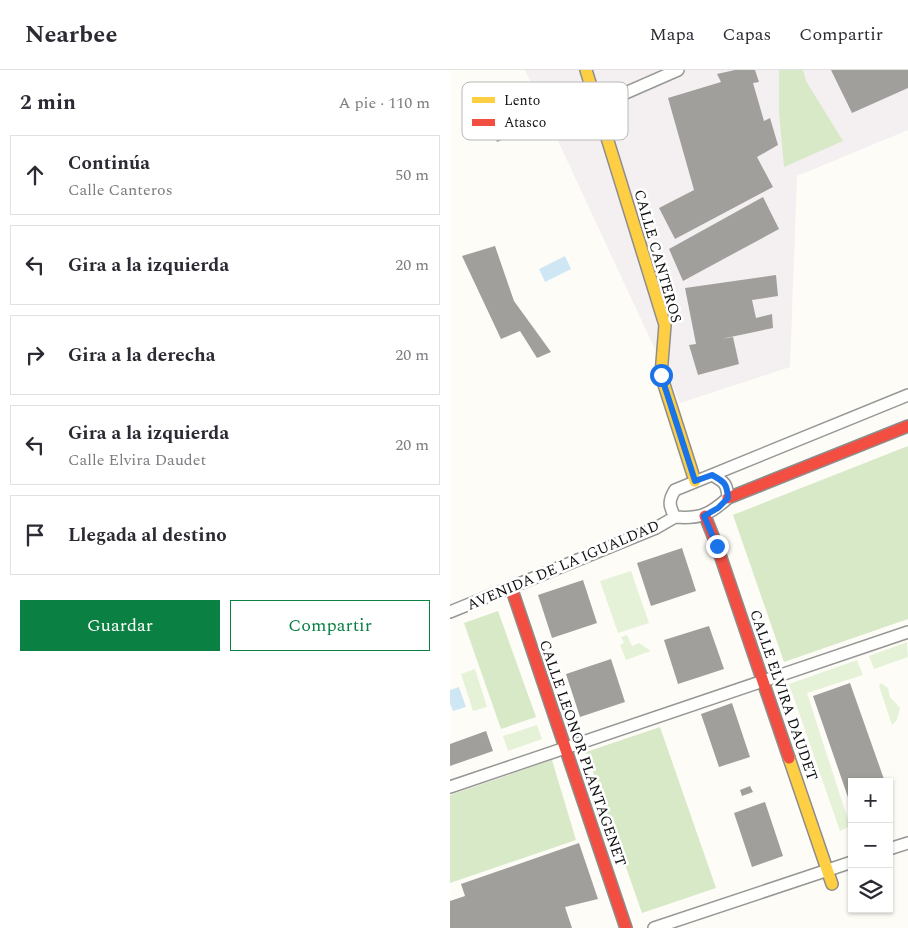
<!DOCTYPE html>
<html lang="es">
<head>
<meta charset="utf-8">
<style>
	:root { --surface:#fff; --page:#f2f2f3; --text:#2b2b33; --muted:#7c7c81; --line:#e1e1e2; --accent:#0b8043 }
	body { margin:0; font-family:Spectral,serif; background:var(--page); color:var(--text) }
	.controls { position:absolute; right:15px; bottom:15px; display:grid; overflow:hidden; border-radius:0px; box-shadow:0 1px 4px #0004 }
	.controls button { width:45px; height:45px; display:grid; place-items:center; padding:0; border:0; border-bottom:1px solid var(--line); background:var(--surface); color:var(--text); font:25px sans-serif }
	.stop { position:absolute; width:15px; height:15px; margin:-11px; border:4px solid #1a73e8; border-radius:50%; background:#fff }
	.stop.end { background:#1a73e8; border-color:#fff; box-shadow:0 1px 5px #0008 }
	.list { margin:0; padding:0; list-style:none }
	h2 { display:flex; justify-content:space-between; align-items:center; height:65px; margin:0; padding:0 20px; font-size:21px }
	h2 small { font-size:16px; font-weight:400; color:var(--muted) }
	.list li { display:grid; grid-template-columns:32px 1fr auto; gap:15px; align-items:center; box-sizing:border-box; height:80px; margin:0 10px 10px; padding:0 10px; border:1px solid var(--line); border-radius:0px }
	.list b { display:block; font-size:19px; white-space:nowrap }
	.list p { margin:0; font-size:16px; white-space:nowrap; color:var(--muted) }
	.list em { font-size:16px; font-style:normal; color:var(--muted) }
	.actions { display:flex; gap:10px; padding:15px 20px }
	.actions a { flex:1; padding:11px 0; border:1px solid var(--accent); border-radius:0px; text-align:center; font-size:18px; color:var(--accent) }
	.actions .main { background:var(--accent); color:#fff }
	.icon { flex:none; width:28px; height:28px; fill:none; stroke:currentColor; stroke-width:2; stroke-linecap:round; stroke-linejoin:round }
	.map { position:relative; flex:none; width:458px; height:858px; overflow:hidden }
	header { display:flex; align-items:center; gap:30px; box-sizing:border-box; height:70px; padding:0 25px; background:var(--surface); border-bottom:1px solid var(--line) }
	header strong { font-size:24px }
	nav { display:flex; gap:28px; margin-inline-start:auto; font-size:18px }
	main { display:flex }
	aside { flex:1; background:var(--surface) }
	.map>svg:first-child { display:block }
	.industrial { fill:#f4f0f2 }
	.green { fill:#e6f2d8 }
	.forest { fill:#d7e9c6 }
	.water { fill:#cfe7f5 }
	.building { fill:#a19f9c }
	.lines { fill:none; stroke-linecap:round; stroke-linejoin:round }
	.street-casing { stroke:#979795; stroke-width:14 }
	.slow-casing { stroke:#8e8d8b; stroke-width:14 }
	.jam-casing { stroke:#8e8d8b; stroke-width:14 }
	.street { stroke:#fffffe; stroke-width:11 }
	.slow { stroke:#ffcf43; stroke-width:11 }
	.jam { stroke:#f24e42; stroke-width:11 }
	.route { stroke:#1a73e8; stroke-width:6 }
	.labels { text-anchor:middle; stroke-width:5; stroke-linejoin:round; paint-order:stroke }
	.street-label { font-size:15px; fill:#111; stroke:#fff }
	.key { fill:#fff; stroke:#b8b8b8; stroke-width:1 }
	.key-label { font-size:14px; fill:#111 }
</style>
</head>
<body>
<header>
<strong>Nearbee</strong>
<nav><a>Mapa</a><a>Capas</a><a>Compartir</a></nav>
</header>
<main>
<aside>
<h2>2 min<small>A pie · 110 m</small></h2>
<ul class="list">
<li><svg class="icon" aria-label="ahead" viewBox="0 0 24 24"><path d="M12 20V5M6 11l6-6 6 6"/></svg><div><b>Continúa</b><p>Calle Canteros</p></div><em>50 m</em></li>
<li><svg class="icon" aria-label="left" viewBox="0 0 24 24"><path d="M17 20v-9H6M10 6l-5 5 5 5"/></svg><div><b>Gira a la izquierda</b></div><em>20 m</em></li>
<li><svg class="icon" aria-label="right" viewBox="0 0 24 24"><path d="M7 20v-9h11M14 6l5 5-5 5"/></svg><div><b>Gira a la derecha</b></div><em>20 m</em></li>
<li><svg class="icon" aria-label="left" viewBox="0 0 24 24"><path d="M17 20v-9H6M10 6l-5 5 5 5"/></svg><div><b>Gira a la izquierda</b><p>Calle Elvira Daudet</p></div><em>20 m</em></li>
<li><svg class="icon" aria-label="arrive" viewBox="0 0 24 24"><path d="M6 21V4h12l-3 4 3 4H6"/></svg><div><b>Llegada al destino</b></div></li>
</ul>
<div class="actions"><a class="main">Guardar</a><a>Compartir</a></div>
</aside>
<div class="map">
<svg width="458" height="858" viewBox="0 0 458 858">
	<rect width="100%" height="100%" fill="#fdfcf7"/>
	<path class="industrial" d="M75 0H458V60L347 106 340 297 230 333Z"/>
	<path class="green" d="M181 501 199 553 168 563 150 511Z
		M177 565 182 576 189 573 201 581 176 590 170 575 174 573 171 567Z
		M457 572 458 587 424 599 419 586Z
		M407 590 413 605 357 623 400 756 390 761 339 614Z
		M25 599 37 637 23 641 11 604Z
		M431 613 438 618 440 627 450 638 447 650 442 655 429 616Z
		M87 655 92 669 58 681 53 666Z"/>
	<path class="forest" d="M329 0H353L356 11 393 71 334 97 329 42Z
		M458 376V549L334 592 283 445Z
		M48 541 86 647 51 659 14 553Z
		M210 657 266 818 192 843 136 682Z
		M102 690 126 770 0 813V725Z"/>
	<path class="water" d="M115 186 121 199 95 212 89 199Z
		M9 617 16 637 3 641 0 633V620Z"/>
	<path class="building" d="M285 0H305L309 12 303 13 314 51 320 48 328 75 307 87 323 117 225 169 209 138 244 120 218 28 271 12 267 4Z
		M381 0H458V18L402 43Z
		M66 36 77 60 47 72 37 48Z
		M313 127 329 159 233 211 219 179Z
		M45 176 64 231 101 282 87 288 70 261 51 269 12 186Z
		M326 205 328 226 302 230 306 248 322 244 323 258 271 269 283 267 289 294 248 305 239 275 246 274 235 218Z
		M232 478 246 521 201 536 187 493Z
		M133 510 147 553 102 568 88 525Z
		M259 556 274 599 228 614 214 570Z
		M161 589 175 632 130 647 116 604Z
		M400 613 435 712H402L401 736 363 626Z
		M282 633 300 687 269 697 251 644Z
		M36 661 43 681 0 696V674Z
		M300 716 303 722 292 726 290 720Z
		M315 732 333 786 302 797 284 743Z
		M129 773 148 829 115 837 122 858H0V831L15 826 11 814Z"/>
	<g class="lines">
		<defs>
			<path id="street" d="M148 35 228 0
				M262 405C275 412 277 414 278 428 259 445 250 449 225 447 219 436 218 431 225 420L458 325
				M0 542 206 458 225 447
				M0 717 458 562
				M439 779 458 773
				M204 858 402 792"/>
			<path id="slow" d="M136 0 215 255 211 305 245 411
				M339 688 382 814"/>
			<path id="jam" d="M278 428 458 356
				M255 446 267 476 339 688
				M61 517 176 858"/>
		</defs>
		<use href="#street" class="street-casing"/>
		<use href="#slow" class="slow-casing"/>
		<use href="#jam" class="jam-casing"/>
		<use href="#street" class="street"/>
		<use href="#slow" class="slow"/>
		<use href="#jam" class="jam"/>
	</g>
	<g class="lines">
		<path class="route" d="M211 305 245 411 262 405C275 412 277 414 278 428L268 438 254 446 267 476"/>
	</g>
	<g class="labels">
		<g class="street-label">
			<text transform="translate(208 186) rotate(74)" y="5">CALLE CANTEROS</text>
			<text transform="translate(113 495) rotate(-23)" y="5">AVENIDA DE LA IGUALDAD</text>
			<text transform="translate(334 625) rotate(71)" y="5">CALLE ELVIRA DAUDET</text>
			<text transform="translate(133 683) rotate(71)" y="5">CALLE LEONOR PLANTAGENET</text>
		</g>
	</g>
	<rect x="12" y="12" width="166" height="58" rx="8" class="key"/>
	<rect x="22" y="27" width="23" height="6" fill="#ffcf43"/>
	<rect x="22" y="49" width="23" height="7" fill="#f24e42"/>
	<g class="key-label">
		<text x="54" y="35">Lento</text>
		<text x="54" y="57">Atasco</text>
	</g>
</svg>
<div class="controls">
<button>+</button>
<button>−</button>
<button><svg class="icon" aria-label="layers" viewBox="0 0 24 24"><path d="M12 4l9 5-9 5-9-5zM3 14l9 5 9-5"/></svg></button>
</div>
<div class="stop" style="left:211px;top:305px"></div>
<div class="stop end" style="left:267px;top:476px"></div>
</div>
</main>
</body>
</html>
